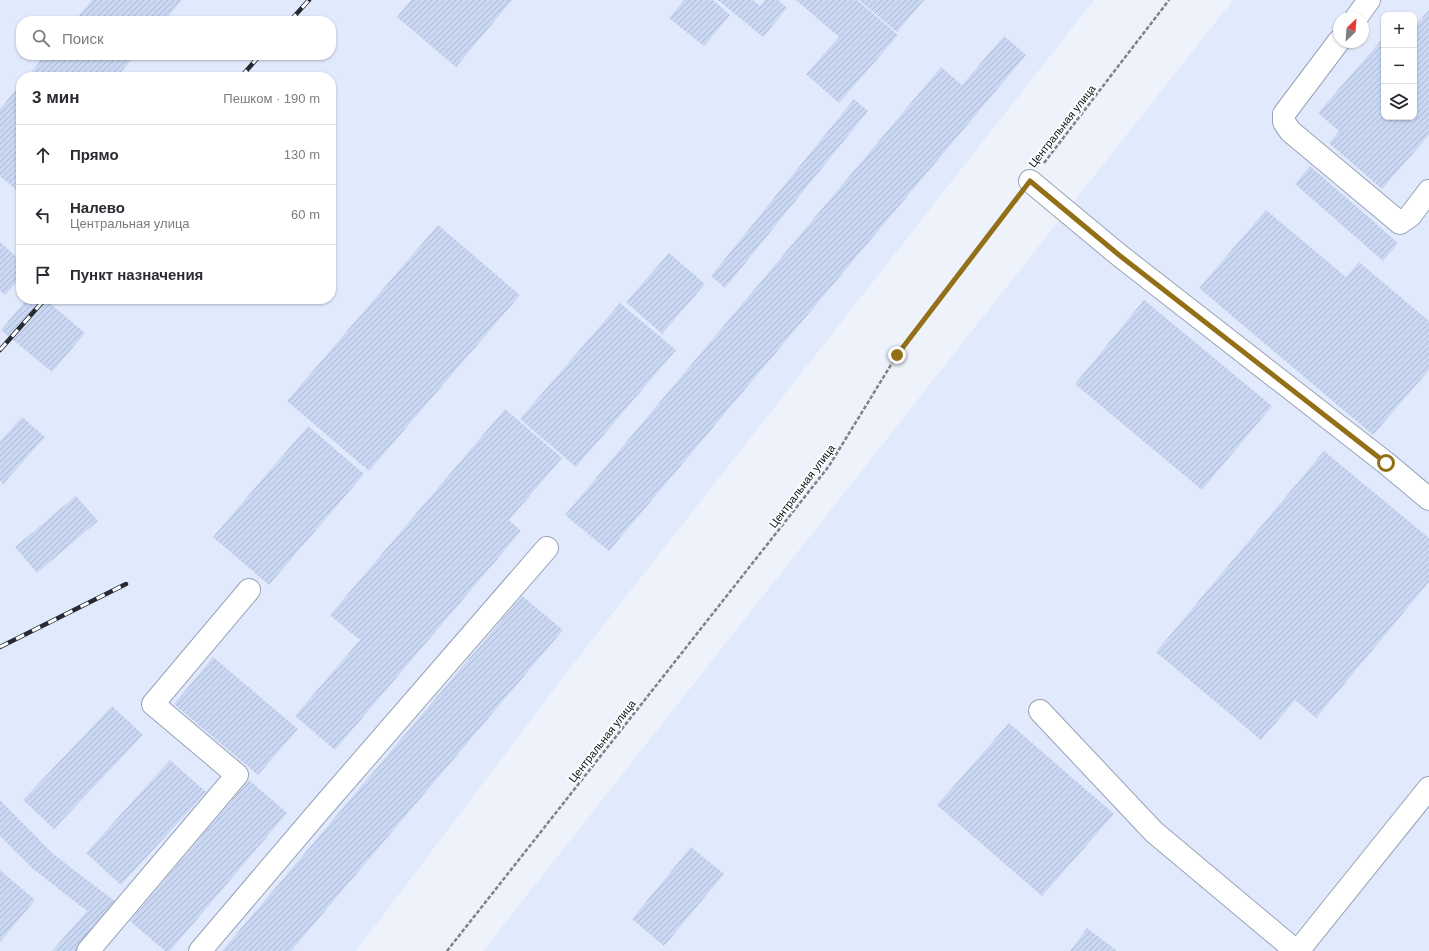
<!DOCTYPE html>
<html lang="ru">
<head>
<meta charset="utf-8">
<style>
	:root { --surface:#fff; --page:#f7f7f7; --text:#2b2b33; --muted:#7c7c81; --line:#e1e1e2 }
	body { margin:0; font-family:Arial,sans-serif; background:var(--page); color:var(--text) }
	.controls { position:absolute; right:12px; top:12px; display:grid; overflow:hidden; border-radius:8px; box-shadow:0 1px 3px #0004 }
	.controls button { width:36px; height:36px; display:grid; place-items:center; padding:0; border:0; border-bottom:1px solid var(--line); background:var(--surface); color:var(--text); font:20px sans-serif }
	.compass { position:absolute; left:1333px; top:12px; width:36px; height:36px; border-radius:50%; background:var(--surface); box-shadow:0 1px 3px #0004; rotate:25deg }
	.stop { position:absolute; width:12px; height:12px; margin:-9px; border:3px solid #937017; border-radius:50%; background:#fff }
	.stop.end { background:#937017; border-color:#fff; box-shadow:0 1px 4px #0008 }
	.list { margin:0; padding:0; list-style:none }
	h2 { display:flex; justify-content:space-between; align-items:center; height:52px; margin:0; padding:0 16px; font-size:17px }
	h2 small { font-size:13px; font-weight:400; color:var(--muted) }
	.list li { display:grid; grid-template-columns:26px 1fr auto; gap:12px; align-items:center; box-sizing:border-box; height:60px; padding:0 16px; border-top:1px solid var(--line) }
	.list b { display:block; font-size:15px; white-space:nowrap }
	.list p { margin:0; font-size:13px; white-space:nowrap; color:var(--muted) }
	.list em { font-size:13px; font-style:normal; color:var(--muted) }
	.icon { flex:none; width:22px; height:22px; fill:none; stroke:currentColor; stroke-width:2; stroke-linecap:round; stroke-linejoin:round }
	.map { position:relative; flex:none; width:1429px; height:951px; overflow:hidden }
	.search { position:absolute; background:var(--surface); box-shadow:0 1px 3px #0004; left:16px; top:16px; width:320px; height:44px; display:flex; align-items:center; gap:10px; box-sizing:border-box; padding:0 14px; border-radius:16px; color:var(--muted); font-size:15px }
	.panel { position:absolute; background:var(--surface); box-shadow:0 1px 3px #0004; left:16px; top:72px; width:320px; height:232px; border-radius:16px }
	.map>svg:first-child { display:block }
	.built { fill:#e1eafc; fill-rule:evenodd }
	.building { fill:url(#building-hatch) }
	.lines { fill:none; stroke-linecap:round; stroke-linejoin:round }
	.minor-casing { stroke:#97a2b7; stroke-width:24 }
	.path { stroke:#7d818a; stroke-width:2.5; stroke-dasharray:4 2; stroke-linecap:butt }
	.minor { stroke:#fff; stroke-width:22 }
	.rail-casing { stroke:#262a32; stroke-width:4.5 }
	.rail { stroke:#fff; stroke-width:3; stroke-dasharray:9; stroke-linecap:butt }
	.route { stroke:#937017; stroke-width:5 }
	.labels { text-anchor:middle; stroke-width:3.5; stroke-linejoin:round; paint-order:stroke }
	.street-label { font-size:11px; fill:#0c1018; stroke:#fff }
</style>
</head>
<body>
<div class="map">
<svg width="1429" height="951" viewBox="0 0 1429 951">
	<defs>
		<pattern id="building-hatch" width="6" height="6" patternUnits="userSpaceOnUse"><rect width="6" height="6" fill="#c9d7f2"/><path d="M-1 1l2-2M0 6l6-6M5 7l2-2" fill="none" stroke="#abb8cf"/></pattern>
	</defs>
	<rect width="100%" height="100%" fill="#edf2fb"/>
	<path class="built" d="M0 0H1094L584 650 356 951H0ZM21 21H331V55H21ZM21 77H331V299H21Z
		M1233 0H1429V951H483ZM1384 15H1414V117H1384ZM1339 18H1363V42H1339Z"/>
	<path class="building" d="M92 0H182L164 21H74Z
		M411 0H512L456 67 397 17Z
		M684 0H713L730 15 704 46 669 18Z
		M718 0H753L760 6 765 0H778L787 8 763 37Z
		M796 0H857L898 35 839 103 806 74 839 37Z
		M859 0H924L897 32Z
		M1429 10V135L1382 189 1329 143 1339 131 1318 113 1384 37V117H1414V24L1416 25Z
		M1004 36 1026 55 609 551 565 515 941 67 962 85Z
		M45 55H135L117 77H27Z
		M21 84V190L19 192 0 176V109Z
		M854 99 868 111 725 288 711 276Z
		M1310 166 1398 243 1383 261 1295 184Z
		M1266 210 1346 277 1359 262 1429 321V370L1373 435 1199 288Z
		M438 225 520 295 369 471 287 401Z
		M0 242 21 261V277L5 295 0 291Z
		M669 253 705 284 662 334 626 302Z
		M27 299H45L85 333 52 372 1 330Z
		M1144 300 1272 406 1202 490 1075 384Z
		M620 303 676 350 576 467 520 419Z
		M505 409 562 458 509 520 521 531 335 750 295 716 360 640 330 615Z
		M22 417 45 437 3 484 0 481V441Z
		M308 426 364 474 269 585 213 537Z
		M1324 451 1429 538V582L1316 718 1295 700 1261 740 1156 652Z
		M76 496 98 521 37 573 15 547Z
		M522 596 563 630 291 951H222Z
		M213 657 298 729 258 775 174 704Z
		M112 706 143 735 54 829 23 800Z
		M1009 723 1114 814 1042 896 937 805Z
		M170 760 206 792 121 885 86 853Z
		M249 780 287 813 170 951H165L130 921Z
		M0 800 52 853 121 906 81 951H52L87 911 32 868 0 836Z
		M691 847 724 874 664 946 632 919Z
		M0 870 35 900 0 942Z
		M1087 928 1117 951H1070Z"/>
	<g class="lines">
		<defs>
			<path id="minor" d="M1356 18 1369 0
				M1339 41 1284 114V122L1290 131 1400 223 1410 216 1429 191
				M1030 181 1119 255 1386 463 1429 499
				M1040 711 1154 832 1296 951
				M88 951 237 775 153 704 249 590
				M200 951 319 811 547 548
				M1298 951 1429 788"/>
		</defs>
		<use href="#minor" class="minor-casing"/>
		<path class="path" d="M1044 163 1169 0
			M447 951 829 466 897 355 1017 199"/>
		<use href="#minor" class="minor"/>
		<defs>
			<path id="rail" d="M290 21 309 0
				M241 77 260 55
				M0 350 45 299
				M0 647 126 584"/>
		</defs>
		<use href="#rail" class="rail-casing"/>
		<use href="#rail" class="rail"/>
	</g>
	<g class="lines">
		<path class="route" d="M897 355 1030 181 1119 255 1386 463"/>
	</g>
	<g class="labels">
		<g class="street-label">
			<text transform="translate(1062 126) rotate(-52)" y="4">Центральная улица</text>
			<text transform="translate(802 486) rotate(-53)" y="4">Центральная улица</text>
			<text transform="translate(602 741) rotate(-52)" y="4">Центральная улица</text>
		</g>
	</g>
</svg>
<div class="controls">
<button>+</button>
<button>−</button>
<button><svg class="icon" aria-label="layers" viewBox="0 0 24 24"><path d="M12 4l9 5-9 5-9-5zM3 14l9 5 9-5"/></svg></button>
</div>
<svg class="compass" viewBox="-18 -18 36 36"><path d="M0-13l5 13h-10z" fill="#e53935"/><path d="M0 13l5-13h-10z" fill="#7c7c81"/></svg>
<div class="stop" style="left:1386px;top:463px"></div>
<div class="stop end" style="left:897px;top:355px"></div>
<div class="search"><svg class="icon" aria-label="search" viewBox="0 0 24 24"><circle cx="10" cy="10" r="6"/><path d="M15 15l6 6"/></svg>Поиск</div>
<section class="panel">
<h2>3 мин<small>Пешком · 190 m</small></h2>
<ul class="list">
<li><svg class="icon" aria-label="ahead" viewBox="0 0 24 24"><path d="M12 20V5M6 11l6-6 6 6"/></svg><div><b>Прямо</b></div><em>130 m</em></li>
<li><svg class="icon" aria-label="left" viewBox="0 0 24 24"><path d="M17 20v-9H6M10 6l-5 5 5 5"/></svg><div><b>Налево</b><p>Центральная улица</p></div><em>60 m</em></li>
<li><svg class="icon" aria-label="arrive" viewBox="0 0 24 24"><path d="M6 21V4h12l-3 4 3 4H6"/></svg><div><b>Пункт назначения</b></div></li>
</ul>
</section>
</div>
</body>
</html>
